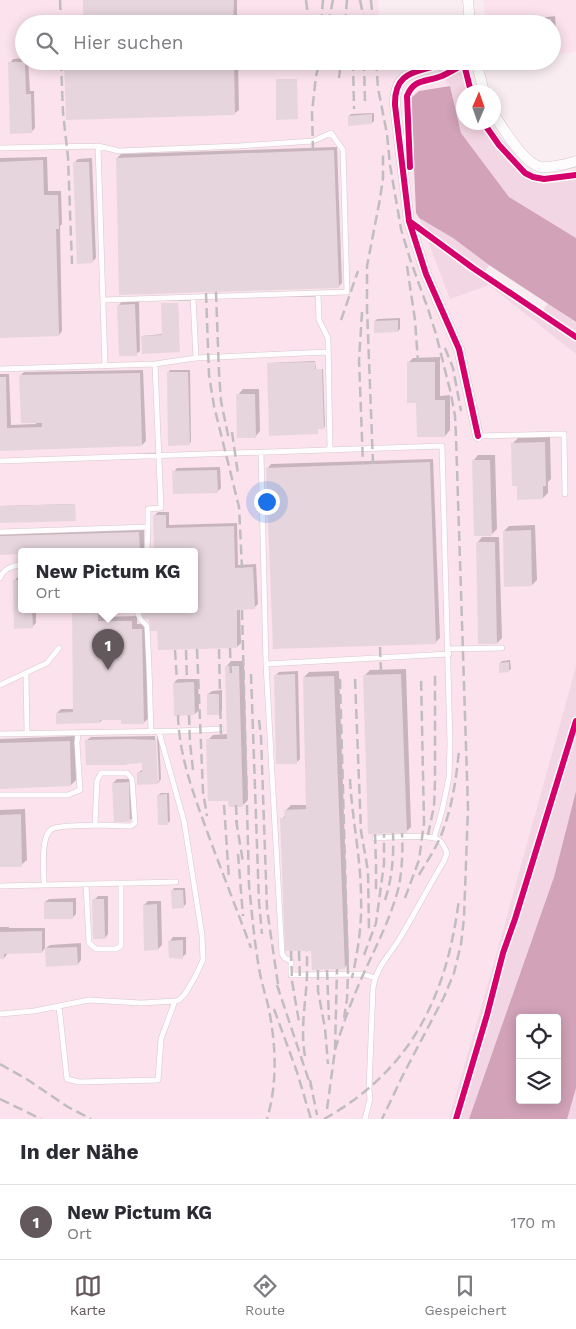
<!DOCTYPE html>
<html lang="de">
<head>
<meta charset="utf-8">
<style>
	:root { --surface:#fff; --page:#f2f2f3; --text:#2b2b33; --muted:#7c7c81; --line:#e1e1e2; --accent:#63585c }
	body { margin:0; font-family:"Work Sans",sans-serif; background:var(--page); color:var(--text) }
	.controls { position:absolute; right:15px; bottom:15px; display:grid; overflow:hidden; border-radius:5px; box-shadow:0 2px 12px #0003 }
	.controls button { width:45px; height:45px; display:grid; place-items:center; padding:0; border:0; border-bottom:1px solid var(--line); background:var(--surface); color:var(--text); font:25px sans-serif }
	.compass { position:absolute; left:456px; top:85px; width:45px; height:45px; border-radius:50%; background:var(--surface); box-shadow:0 2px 12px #0003; rotate:2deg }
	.you { position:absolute; left:266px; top:501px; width:18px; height:18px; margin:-12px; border:4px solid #fff; border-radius:50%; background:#1a73e8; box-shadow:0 0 0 8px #1a73e833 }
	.badge { display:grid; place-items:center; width:32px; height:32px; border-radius:50%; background:var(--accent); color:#fff; font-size:16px; font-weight:700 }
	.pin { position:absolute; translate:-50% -41px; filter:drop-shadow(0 1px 2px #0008) }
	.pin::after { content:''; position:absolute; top:26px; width:18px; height:15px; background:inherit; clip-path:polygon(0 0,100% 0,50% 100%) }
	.popup { position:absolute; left:18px; top:548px; width:180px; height:65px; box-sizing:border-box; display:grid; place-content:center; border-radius:5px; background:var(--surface); filter:drop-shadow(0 1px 4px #0005); font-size:16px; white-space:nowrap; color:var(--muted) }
	.popup b { font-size:19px; color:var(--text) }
	.popup::after { content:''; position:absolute; left:50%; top:100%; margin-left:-10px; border:10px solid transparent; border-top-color:var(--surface) }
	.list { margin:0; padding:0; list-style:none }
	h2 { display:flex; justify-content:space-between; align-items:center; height:65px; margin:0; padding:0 20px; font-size:21px }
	h2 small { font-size:16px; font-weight:400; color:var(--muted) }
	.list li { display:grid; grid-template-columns:32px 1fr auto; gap:15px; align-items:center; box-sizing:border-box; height:75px; padding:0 20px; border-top:1px solid var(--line) }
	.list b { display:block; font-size:19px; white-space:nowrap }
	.list p { margin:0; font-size:16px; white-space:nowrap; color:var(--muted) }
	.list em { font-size:16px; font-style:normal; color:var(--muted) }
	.icon { flex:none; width:28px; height:28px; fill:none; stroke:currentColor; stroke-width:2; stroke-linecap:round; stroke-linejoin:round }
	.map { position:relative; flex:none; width:576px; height:1119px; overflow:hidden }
	.search { position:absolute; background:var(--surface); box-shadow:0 2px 12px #0003; left:15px; right:15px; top:15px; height:55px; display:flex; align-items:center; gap:12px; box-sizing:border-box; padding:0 18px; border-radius:28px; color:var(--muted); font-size:19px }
	.sheet { height:140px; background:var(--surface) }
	nav { display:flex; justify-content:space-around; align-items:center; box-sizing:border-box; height:70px; border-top:1px solid var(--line); background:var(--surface); font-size:14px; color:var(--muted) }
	nav a { display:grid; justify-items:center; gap:2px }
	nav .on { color:var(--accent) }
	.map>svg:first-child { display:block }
	.built { fill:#fbe2ed; fill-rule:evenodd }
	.green { fill:#f3d6e3 }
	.water { fill:#d1a2b8; fill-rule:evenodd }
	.shadow { fill:#0003 }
	.building { fill:#e7d5dd }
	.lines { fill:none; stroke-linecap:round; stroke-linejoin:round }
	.lane-casing { stroke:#d5c9ce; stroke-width:6 }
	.street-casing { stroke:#d5c9ce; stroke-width:11 }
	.lane { stroke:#fefcfd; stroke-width:5 }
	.street { stroke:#fefcfd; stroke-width:10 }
	.rail { stroke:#c1bdbf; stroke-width:2.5; stroke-dasharray:10 5; stroke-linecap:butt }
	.cycleway-casing { stroke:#fff; stroke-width:9 }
	.cycleway { stroke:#d6006c; stroke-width:6 }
</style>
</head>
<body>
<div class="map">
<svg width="576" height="1119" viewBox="0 0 576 1119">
	<rect width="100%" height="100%" fill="#f9edf2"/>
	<path class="built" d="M0 0H378L380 24H24V61H382L383 69 438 70 450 86 419 91 411 99 416 213 450 298 489 284 576 354V666L497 952 449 1119H0ZM22 551H194V609H22Z
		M483 0H576V52L552 55V24H486Z"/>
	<path class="green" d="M456 61H467L475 92H464V122L489 123 527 169 542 175 576 170V238L509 197 461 133 450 86 438 70Z
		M419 218 453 238 489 265 485 272 543 310 548 303 576 323V354L489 285 450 299Z
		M576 666V791L554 877 469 1119H449L497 952Z
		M576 1049V1119H555Z"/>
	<path class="water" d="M450 86 461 133 509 197 576 238V322L489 265 453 238 419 218 416 213 411 98 419 91Z
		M576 791V1088L567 1119H469L554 877ZM520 1018H557V1100H520Z"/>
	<path class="shadow" d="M84 0H237V24H84Z
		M555 16 556 30 552 34V24H511L514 21Z
		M24 58V61H28L30 91H34L35 128 31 132 10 63 13 59Z
		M65 61H238L239 110 235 113Z
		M374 113V121L372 123 349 116 351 114Z
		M337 147 342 283 338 287 117 158 121 154Z
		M47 157 48 191H61L62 224 60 226 62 331 59 335 0 337V158Z
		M92 158 96 258 92 262 74 163 78 159Z
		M122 301H139L140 351 136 354 119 305Z
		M163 303H178L179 351 142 336 163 334Z
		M400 318V329L398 331 375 321 377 319Z
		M440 357V396L450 395V430L445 436 417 402 408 363 413 358Z
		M315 361 316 369H323L325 427 318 428V433L268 363Z
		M143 370 146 441 142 445 0 450V374H9L11 425 36 424 20 376 24 372Z
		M170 370H190L191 442 189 444 168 373Z
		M243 389H259L260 431 255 437 238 395Z
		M550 437 551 479 548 482V493L543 498 513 443 518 438Z
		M478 455H495L497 529 492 534 473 461Z
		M433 459 440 638 436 642 268 468 271 464Z
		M220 467 221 488 217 492 174 472 177 468Z
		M75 504V519L0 522V506Z
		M158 512H169V525L237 523 238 565 256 564 258 604 254 608H240L241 643 237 647 158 630 151 618H143V609H194V551H155L154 516Z
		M535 525 537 580 532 585 504 531 509 526Z
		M144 527V551H125L124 550 22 551 0 554V531Z
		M482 537H499L502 638 497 643 477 543Z
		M18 577H22V609H36V623L32 627H15L14 581Z
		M73 609H102L103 617 137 616V624H147L149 718 143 723 122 719H103L100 722 57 713 61 709H74Z
		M510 660 511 669 508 671 500 663 502 661Z
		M231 661H244L248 800 243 805 208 740 213 735 228 734 226 667Z
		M406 669 411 827 406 832 364 676 370 670Z
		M298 671 300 759 297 762 275 676 279 672Z
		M339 671 349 963 344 968 312 950 282 819 286 815V810L291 805H307L304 677 309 672Z
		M178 679H198L199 710 195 714 174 683Z
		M222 690V710L219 714 208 694 212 691Z
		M75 736 76 780 71 785 0 787V739Z
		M155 736 157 781H159L157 736H159L161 779 158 783 138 773 143 769V762L87 740 91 737Z
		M117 779H132L134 817 130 820 113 783Z
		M161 793H169L170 821 168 823 158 795Z
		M25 809 27 860 21 865 0 866V810Z
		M174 888H185L186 904 183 907 172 891Z
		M98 896H108V934L105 938 94 900Z
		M76 898V914L72 918 45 902 49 899Z
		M148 901H161L162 945 158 949 144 905Z
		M0 927H9V928H45V948L42 952H9L4 958H0Z
		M173 937H186V954L182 957 170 941Z
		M81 943V960L78 964 46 948 50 945Z"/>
	<path class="building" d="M83 0H234L233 24H83Z
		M551 19 552 24H522L521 23Z
		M64 61H234L235 115 66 120Z
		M8 62H25L26 94H31L32 133 10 134Z
		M276 79H297L298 119 276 120Z
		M372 114V124L348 126V116Z
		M334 150 339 288 119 295 116 158Z
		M43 160 44 195H58L59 229H56L59 336 0 338V162Z
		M73 162H89L93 263 77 264Z
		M161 303H178L180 352 142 354 141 336 162 335Z
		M135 304 137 356H119L117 305Z
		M398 320V332L374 333V321Z
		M315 362V369H322L324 429H318V434L269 436 267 363Z
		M407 362H435V400H445V437H417L416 403H407Z
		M167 372H188L190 445 168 446Z
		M140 373 142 446 0 451V377H6L7 428 42 427V423H21L19 375Z
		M236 394H255L256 438H237Z
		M545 442 546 486H543V499L517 500V486H512L511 443Z
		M472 460H490L492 536H474Z
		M430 462 436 644 273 649 266 468Z
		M217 470 218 493 173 494 172 471Z
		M75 504 76 521 0 523V506Z
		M153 515H166V528L234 526 235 568 253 567 255 609 237 610V648L158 650 157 631H150L149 619H142V609H194V551H154Z
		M531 530 532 586 504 587 503 531Z
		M139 532 140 551H22V554L0 555V536Z
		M476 542H495L497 644H478Z
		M13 580H22V609H32L33 628 14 629Z
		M72 609H98V621H132V629H142L144 724H121V720H100V723L56 724V713L73 712Z
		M509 662V672L499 673V663Z
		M225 666H239L243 807H229L228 801H208L206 739H227Z
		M295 674 297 764H276L274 675Z
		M401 674 407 833 368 834 363 675Z
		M334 676 345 969 312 970 311 951H285L280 818H285L284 810 306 809 303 677Z
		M194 682 195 715 174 716 173 683Z
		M207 694H219V715H207Z
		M127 739 156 740 158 784 137 785V772H142V763L127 764V765H86L85 740Z
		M70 741 71 786 0 789V743Z
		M129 782 130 822H114L112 783Z
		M167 794 168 825H158L157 795Z
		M21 814 22 867H0V815Z
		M171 890H183L184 908 172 909Z
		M92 899H104L105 939H93Z
		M44 902H73V919H44Z
		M157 904 158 950 144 951 143 905Z
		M42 931V953L4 954V959H0V932Z
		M183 940V959L169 958 168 941Z
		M77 947 78 965 46 967 45 948Z"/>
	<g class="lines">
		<defs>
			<path id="lane" d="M98 146 105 366
				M0 148 98 146 119 151 239 146 313 141 331 133 343 150 347 292 103 300
				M318 293 319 320 328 338 330 450
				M193 297 196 358
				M0 369 155 364 196 358 328 352
				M478 436 564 434 565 494
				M261 452 266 664
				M0 461 442 446 450 743 449 777 442 811 434 838
				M0 532 148 527V509L161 508 155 364
				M147 551 148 527
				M0 578C3 569 13 565 22 565
				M137 609V612L141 620 147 626 149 667 151 732
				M449 649 502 648
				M26 674 27 733
				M0 685 47 663 59 648
				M0 734 178 731 221 729
				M0 795H68L80 790 77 743 78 733
				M86 884 89 943 96 949H116L121 946V883
				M44 885C44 873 40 835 52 829 60 825 85 826 95 825L97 781 101 773H127L132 779 135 823 131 826 95 825
				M0 886 176 882
				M375 978 363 974 291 975V961L285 958 282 954 266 664 449 654
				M59 1006 67 1079 79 1082 158 1080 161 1039 175 1001
				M0 1014 34 1011 89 1000 141 1003 175 1001 179 1000 185 994 195 977 203 960 202 935 184 821 159 732
				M365 1119 370 1099 369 1089 373 988C376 967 389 956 400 938 415 913 429 886 444 861L447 853C445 848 443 843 439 840 429 833 388 838 375 838"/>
			<path id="street" d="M468 0 470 24
				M447 61C423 74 394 66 395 105L409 221 426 274 459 349 478 436
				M476 61 484 92
				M494 115C504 129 524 164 541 167 548 168 569 164 576 161"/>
		</defs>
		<use href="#lane" class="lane-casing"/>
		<use href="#street" class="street-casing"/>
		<use href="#lane" class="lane"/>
		<use href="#street" class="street"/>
		<path class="rail" d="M60 0 61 24
			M306 0 309 24
			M360 0 365 24
			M371 0 373 24
			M321 24 323 0
			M328 24 333 0
			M345 24 347 0
			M61 61 63 113 68 157 72 264
			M353 61 354 109
			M364 61 365 104
			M376 61 378 88 387 134 390 165 401 229 410 259 428 309 436 334 451 394 455 416 456 437 468 808 464 918 461 944 454 973 444 997 403 1075 382 1119
			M339 78 341 61
			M313 151 312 112 316 76 320 61
			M407 266 415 320 418 362
			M216 292 219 373 221 401 229 440
			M206 293 209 375 214 406 239 507 242 568
			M362 312 359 360 363 464
			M341 320 358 271
			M445 348 453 368 461 411
			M232 432 238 474
			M373 464 367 308V266L380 199 383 178V153
			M242 610 249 885C252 913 254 940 259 968 261 981 265 993 268 1005 276 1043 278 1082 267 1119
			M380 647 381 673
			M230 648 231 676
			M197 649 203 792 207 816
			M219 649 221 738
			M175 650 177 682
			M186 650 187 682
			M251 674 259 902 262 934
			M340 679 348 974 347 999 344 1018
			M355 679 361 831 368 871 369 931
			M178 715C179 757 194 795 208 834 222 872 237 910 251 948
			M189 715 190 743 193 770
			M259 720 261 737 267 909 279 991
			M350 779C352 819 361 858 361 898 362 924 358 951 352 978
			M224 805 229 879
			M236 805 237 826
			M236 820 243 862
			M375 834 376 864V889
			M428 835 434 806 435 782V675
			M238 854 243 916
			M419 875C426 863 434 851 440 838 452 809 456 781 459 750
			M405 898 419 860 424 823 421 676
			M385 900C392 879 394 856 393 833
			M291 951 292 981 299 1022
			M299 951 300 981
			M364 955 376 923 384 864V834
			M318 970V991L325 1028 328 1064
			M327 970 329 1020
			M277 985 311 1087
			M274 1009 297 1072 311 1119
			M335 1050C343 1024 352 999 363 975 376 946 391 918 399 886 402 869 403 851 402 833
			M305 1056C300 1029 306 1002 307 975 307 967 307 959 307 951
			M0 1064 28 1080 68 1107 91 1119
			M310 1080 317 1115
			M0 1099 41 1119
			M327 1109 335 1050 337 969
			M324 1119C412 1070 447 995 459 899"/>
		<defs>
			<path id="cycleway" d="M447 61C423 74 394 66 395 105L409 221 426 274 459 349 478 436
				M483 122 499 145 525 173 533 177 544 179 576 175
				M410 167 407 96C414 79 425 82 439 77 448 74 456 68 464 64L471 92
				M409 221 473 268 576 337
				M456 1119 487 1015 503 953 515 919 576 721"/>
		</defs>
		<use href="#cycleway" class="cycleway-casing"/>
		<use href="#cycleway" class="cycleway"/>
	</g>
</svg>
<div class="controls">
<button><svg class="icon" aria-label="locate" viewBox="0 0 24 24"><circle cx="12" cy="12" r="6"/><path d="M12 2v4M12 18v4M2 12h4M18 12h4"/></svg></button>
<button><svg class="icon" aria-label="layers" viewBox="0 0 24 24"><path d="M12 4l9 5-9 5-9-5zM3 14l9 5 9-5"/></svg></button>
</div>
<svg class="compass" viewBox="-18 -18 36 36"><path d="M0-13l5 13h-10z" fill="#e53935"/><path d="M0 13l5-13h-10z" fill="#7c7c81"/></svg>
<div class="you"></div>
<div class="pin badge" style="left:108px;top:670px">1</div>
<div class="popup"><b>New Pictum KG</b>Ort</div>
<div class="search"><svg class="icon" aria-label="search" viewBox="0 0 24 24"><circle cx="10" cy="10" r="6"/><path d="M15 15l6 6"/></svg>Hier suchen</div>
</div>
<section class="sheet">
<h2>In der Nähe<small></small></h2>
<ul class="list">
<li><span class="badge">1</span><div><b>New Pictum KG</b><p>Ort</p></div><em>170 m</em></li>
</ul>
</section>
<nav>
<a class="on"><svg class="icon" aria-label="map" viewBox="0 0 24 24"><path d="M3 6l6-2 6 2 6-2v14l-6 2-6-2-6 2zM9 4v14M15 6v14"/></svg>Karte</a>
<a><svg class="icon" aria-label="directions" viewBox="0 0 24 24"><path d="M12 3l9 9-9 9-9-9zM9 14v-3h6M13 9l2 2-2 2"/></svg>Route</a>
<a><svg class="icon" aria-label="saved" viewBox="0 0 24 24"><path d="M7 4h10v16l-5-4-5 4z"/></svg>Gespeichert</a>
</nav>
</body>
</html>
